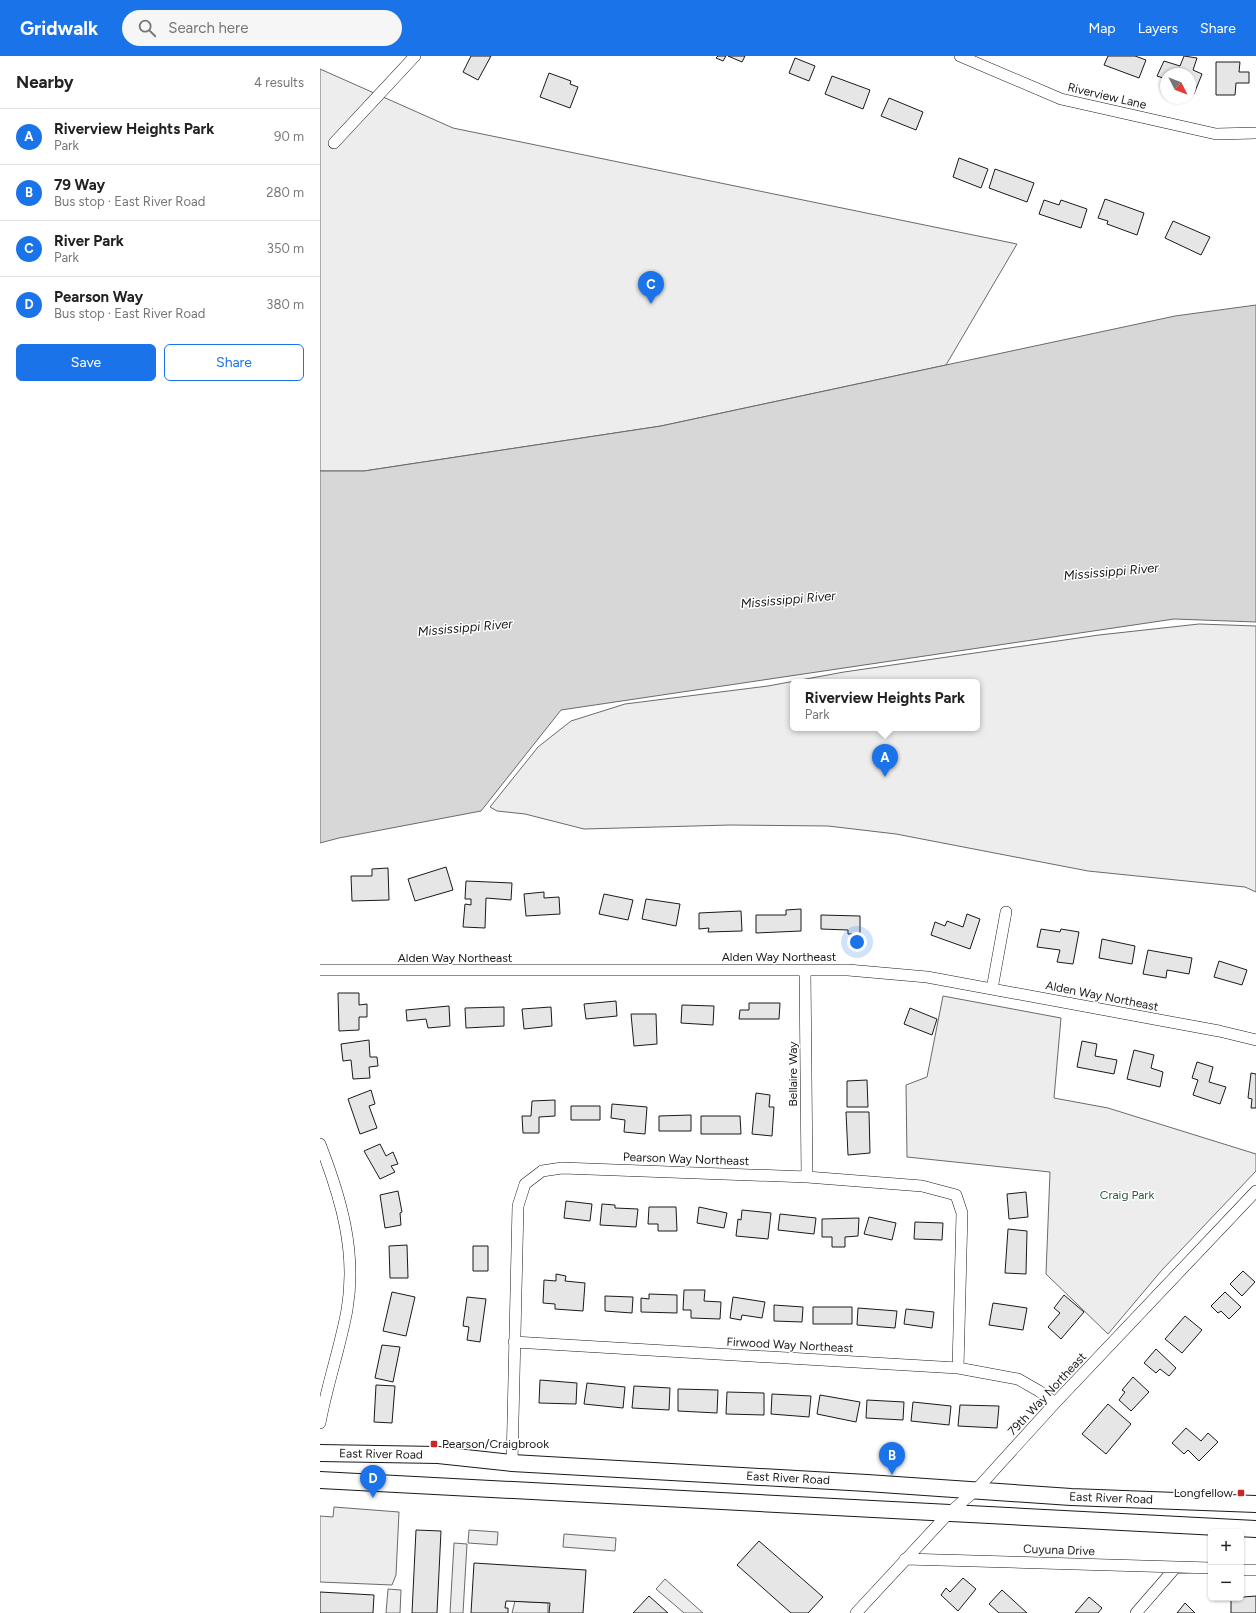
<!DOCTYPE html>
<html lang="en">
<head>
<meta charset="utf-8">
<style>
	:root { --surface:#fff; --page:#f6f6f6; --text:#222; --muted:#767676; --line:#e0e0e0; --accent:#1a73e8 }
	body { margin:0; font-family:Figtree,sans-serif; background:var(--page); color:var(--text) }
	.controls { position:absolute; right:12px; bottom:12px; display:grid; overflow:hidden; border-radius:6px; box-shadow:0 1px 3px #0004 }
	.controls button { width:36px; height:36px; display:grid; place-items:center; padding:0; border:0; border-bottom:1px solid var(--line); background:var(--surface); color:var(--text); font:20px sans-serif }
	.compass { position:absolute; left:840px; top:12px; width:36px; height:36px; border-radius:50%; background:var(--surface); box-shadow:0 1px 3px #0004; rotate:132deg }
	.you { position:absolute; left:537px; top:886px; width:14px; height:14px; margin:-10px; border:3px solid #fff; border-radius:50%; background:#1a73e8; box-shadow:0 0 0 6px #1a73e833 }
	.badge { display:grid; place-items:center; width:26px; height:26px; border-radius:50%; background:var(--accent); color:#fff; font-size:13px; font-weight:700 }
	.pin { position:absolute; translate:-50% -33px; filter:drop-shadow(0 1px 2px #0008) }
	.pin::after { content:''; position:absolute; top:21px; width:14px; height:12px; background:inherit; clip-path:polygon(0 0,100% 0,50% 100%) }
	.popup { position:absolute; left:470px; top:623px; width:190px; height:52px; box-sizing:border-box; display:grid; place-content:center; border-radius:6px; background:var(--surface); filter:drop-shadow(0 1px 3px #0005); font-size:13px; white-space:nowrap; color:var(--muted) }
	.popup b { font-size:15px; color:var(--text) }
	.popup::after { content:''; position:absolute; left:50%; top:100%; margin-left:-8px; border:8px solid transparent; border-top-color:var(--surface) }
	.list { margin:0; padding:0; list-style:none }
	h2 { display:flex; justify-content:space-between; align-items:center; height:52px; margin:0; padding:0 16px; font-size:17px }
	h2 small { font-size:13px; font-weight:400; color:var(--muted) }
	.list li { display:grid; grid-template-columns:26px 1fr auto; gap:12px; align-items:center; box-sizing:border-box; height:56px; padding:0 16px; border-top:1px solid var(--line) }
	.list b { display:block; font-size:15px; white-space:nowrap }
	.list p { margin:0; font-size:13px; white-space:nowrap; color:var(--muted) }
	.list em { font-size:13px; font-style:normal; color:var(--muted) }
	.actions { display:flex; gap:8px; padding:12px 16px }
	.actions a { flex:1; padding:9px 0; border:1px solid var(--accent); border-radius:6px; text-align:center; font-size:14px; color:var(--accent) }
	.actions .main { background:var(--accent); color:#fff }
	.icon { flex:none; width:22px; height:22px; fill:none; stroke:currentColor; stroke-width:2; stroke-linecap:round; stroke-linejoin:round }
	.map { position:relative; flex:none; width:936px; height:1557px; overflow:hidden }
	header { display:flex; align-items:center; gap:24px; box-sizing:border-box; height:56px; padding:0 20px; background:var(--accent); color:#fff }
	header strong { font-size:19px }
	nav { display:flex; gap:22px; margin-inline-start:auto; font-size:14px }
	.search { width:280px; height:36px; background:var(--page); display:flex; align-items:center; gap:10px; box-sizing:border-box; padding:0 14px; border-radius:22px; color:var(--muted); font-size:15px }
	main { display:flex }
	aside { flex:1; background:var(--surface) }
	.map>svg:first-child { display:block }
	.built { fill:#ededed; stroke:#6a6a6a; fill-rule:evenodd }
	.water { fill:#d7d7d7; stroke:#6a6a6a }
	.building { fill:#e6e6e6; stroke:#1a1a1a }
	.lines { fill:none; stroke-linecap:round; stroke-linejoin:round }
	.minor-casing { stroke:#1a1a1a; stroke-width:12 }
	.secondary-casing { stroke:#1a1a1a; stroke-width:18 }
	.minor { stroke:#fff; stroke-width:11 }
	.secondary { stroke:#fff; stroke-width:16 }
	.poi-dot { fill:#c62828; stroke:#fff; stroke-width:1.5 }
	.labels { text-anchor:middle; stroke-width:3; stroke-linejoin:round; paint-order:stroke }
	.street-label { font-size:12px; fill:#1a1a1a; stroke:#fff }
	.park-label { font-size:12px; fill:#2b5a34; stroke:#fff }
	.poi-label { font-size:12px; fill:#1a1a1a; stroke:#fff; text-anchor:start }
	.water-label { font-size:13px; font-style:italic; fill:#1a1a1a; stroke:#fff }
</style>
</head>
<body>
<header>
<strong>Gridwalk</strong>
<div class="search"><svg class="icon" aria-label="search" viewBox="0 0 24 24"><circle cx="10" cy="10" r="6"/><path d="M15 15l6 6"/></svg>Search here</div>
<nav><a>Map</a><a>Layers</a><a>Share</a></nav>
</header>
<main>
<aside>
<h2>Nearby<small>4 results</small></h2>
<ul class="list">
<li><span class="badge">A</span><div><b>Riverview Heights Park</b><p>Park</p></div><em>90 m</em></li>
<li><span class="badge">B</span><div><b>79 Way</b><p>Bus stop · East River Road</p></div><em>280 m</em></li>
<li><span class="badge">C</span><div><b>River Park</b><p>Park</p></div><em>350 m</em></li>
<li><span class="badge">D</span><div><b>Pearson Way</b><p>Bus stop · East River Road</p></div><em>380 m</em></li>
</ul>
<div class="actions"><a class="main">Save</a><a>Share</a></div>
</aside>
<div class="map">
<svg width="936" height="1557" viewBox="0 0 936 1557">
	<rect width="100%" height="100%" fill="#fff"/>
	<path class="built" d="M0 13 133 72 697 188 626 309 341 370 44 415H0Z
		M879 568 936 570V836L925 831 768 815 576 778 508 770 410 769 264 773 205 758 177 755 170 751 218 691 251 665 305 648 448 630 524 616 779 579ZM473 626H657V672H473Z
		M623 940 741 962 734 1042 788 1052 936 1098V1115L842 1214 788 1278 726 1218 730 1116 587 1101 586 1029 607 1021Z
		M14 1451 79 1456 76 1519 72 1529 0 1526V1460L13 1461Z
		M149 1474 178 1476 177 1489 148 1487Z
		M244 1478 296 1482 295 1495 243 1491Z
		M134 1487 147 1488 143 1557H130Z
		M345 1523 383 1557H364L336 1533Z
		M68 1533 81 1534 80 1557H66Z
		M195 1545 228 1547V1557H192Z"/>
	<path class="water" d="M936 249V566L854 563 241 654 161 755 19 782 0 787V415H44L341 370 855 260Z"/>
	<path class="building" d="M151 0H171L158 24 143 16Z
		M398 0H406L403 5 396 2Z
		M408 0H425L422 6Z
		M788 0H815L826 4 819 22 784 9Z
		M864 0 877 2 873 14 882 18 874 38 870 36V18H846V23L837 20 844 5 860 10Z
		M475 2 495 10 489 25 469 17Z
		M896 6H920L919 16H929V27H916L915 39H896Z
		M229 17 251 25 250 28 258 31 250 52 220 41Z
		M512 20 550 34 543 53 505 38Z
		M569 42 603 56 596 74 561 60Z
		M639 102 668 113 661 132 633 121Z
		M675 113 714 127 707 146 669 132Z
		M785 143 824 157 817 179 787 168 788 165 778 162Z
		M724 144 739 149 741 144 767 153 761 172 719 158Z
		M853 165 890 181 881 199 845 182Z
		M126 811 133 834 95 845 88 823Z
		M68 812 69 844 32 845 31 820H52V813Z
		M146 825 192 827 191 844 166 842 165 872 143 871 145 848 151 849V843H145Z
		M224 836V842L239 841 240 858 206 860 204 838Z
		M284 838 313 844 308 864 279 858Z
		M326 843 360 848 356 870 322 863Z
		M481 853V875L436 877V859H466V854Z
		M421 855 422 875 388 876 389 872 379 873V857Z
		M647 858 660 863 650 893 611 879 615 866 625 870 627 865 643 871Z
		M501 859 540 860V878H528V874L501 873Z
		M721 873 740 876 741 873 759 876 753 908 737 906 740 894 717 891Z
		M782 883 815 890 812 908 779 902Z
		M828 894 872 902 869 918 847 914 846 922 823 918Z
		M899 905 927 914 922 929 894 921Z
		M18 937H39V949L47 948V961H39V974L19 975Z
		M296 945 297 960 266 963 264 948Z
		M429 947H460L459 963H419L420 954H429Z
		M362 949 394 950 393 969 361 967Z
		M129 950 130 970 108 972 106 963 87 965 86 954Z
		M184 951V970L146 972 145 952Z
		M231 951 232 970 204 973 202 953Z
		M590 952 617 963 612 979 584 968Z
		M311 958H336L337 988 314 990Z
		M49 984 50 1001H57L58 1010 49 1011 50 1022 33 1023 31 1004 23 1005 21 988Z
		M762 985 777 988 775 1000 797 1004 794 1018 757 1011Z
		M814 994 834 999 831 1012 843 1016 840 1031 807 1023Z
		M877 1006 893 1011 889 1026 906 1031 900 1048 873 1039 878 1024 872 1022Z
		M931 1017 936 1018V1052H931L932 1043 928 1042Z
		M547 1024 548 1051H527V1025Z
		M51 1034 55 1048 49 1050 57 1072 40 1078 28 1043Z
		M436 1037 450 1039 449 1051H454L452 1080 432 1078Z
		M235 1044V1060L219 1061V1077H203L202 1060H211L212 1045Z
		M292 1048 327 1051 325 1078 304 1076 305 1064 291 1062Z
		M251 1050H280V1064H251Z
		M526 1056H549L550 1097 528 1099Z
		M371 1059V1075H339V1060Z
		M381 1060H420L421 1078H381Z
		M60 1088 66 1100 73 1096 78 1108 71 1110 75 1116 60 1123 44 1095Z
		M78 1135 82 1156 80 1157 81 1169 65 1172 60 1139Z
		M706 1136 708 1161 689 1163 687 1138Z
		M246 1145 272 1148 270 1165 244 1162Z
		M282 1148 295 1149V1152L318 1153 316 1171 280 1169Z
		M329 1151H356L357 1175H338V1168H328Z
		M379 1151 407 1157 404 1172 377 1167Z
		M422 1154 451 1157 448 1183 416 1180 418 1163 421 1164Z
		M460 1158 496 1162 494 1178 458 1174Z
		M549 1161 576 1167 572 1184 544 1178Z
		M539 1162 538 1180 525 1181V1191H512V1181H502V1163Z
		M595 1166 623 1167 622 1184 594 1183Z
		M688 1173 707 1175 706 1218 685 1217Z
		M87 1189 88 1222H70L69 1190Z
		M153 1190H168V1215H153Z
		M923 1215 935 1226 922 1240 910 1228Z
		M236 1218 246 1220 245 1225 265 1227 263 1255 235 1253V1248L223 1247 224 1224 236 1225Z
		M364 1234H385L384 1245 401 1246 400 1263 371 1262V1254H363Z
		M72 1236 95 1241 86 1280 63 1275Z
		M905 1236 921 1251 909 1263 901 1255 898 1257 891 1250Z
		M329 1238 357 1239V1257L321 1256V1242L329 1243Z
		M744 1239 764 1256 741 1283 728 1271 740 1257 734 1252Z
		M285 1240 313 1241 312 1257 285 1255Z
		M147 1241 166 1243 160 1286 147 1284 149 1271 143 1270Z
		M413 1241 445 1246 442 1262 422 1259 421 1264 410 1262Z
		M673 1247 707 1252 703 1274 669 1269Z
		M454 1249 483 1251 482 1266 454 1265Z
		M493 1251H532V1268H493Z
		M538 1252 577 1255 575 1272 537 1269Z
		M586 1253 614 1256 612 1272 584 1268Z
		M865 1260 882 1274 862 1297 845 1283Z
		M62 1289 80 1291 73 1326 55 1322Z
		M836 1293 856 1312 849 1320 840 1313 836 1317 824 1307Z
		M813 1321 829 1336 811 1355 799 1344 805 1336 802 1334Z
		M220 1324 257 1327 256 1348 219 1347Z
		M267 1327 305 1331 303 1352 264 1348Z
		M56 1329 75 1330 72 1367 54 1366Z
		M314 1330 350 1332 349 1354 312 1352Z
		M358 1333 398 1334 397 1357 358 1355Z
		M407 1336 444 1337V1359L406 1358Z
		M452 1338 491 1340 489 1361 451 1358Z
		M500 1339 540 1346 536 1366 497 1358Z
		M547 1344 584 1346 583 1364 546 1362Z
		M593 1346 631 1350 629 1369 591 1365Z
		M788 1348 811 1368 786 1398 762 1378Z
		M640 1349 679 1350 677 1372 638 1370Z
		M866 1372 881 1385 888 1377 898 1386 879 1405 868 1394 864 1398 852 1387Z
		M96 1474 121 1475 117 1557H92Z
		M439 1485 503 1541 488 1557H471L417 1509Z
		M154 1507 266 1514 263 1557H229L230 1547 186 1545 185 1552H188V1557H151Z
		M643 1522 656 1533 638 1555 621 1539 626 1532 630 1536Z
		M682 1534 707 1557H679L669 1548Z
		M0 1536 54 1539 53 1557H0Z
		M329 1540 348 1557H313Z
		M936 1540V1557H911V1542Z
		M769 1541 782 1552 778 1557H755Z
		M865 1547 875 1557H857Z"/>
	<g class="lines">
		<defs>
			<path id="minor" d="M640 0 741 43 896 78 936 77
				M14 87 95 0
				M0 914H528L607 921 899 975 936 984
				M485 914 487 1121
				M672 933 686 856
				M0 1088C21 1142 37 1196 27 1254 20 1292 7 1329 0 1367
				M194 1286 638 1312 698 1323 719 1335 735 1347
				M192 1407 198 1150 205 1128 222 1115 242 1112 487 1121 602 1130 636 1139 642 1157 638 1312
				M585 1503 891 1512
				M921 1514H936
				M536 1557 628 1458 656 1434 735 1347 936 1135
				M816 1557 856 1511"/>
			<path id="secondary" d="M0 1397 118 1399 192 1407 547 1427 751 1441 936 1448
				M0 1424 936 1473"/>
		</defs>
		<use href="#minor" class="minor-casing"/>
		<use href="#secondary" class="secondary-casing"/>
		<use href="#minor" class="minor"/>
		<use href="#secondary" class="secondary"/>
	</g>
	<g class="poi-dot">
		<rect x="110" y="1384" width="8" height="8" rx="2"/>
		<rect x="917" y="1433" width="8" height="8" rx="2"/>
	</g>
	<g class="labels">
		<g class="street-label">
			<text transform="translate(787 40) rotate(13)" y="4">Riverview Lane</text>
			<text x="459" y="905">Alden Way Northeast</text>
			<text x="135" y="906">Alden Way Northeast</text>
			<text transform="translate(782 940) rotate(11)" y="4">Alden Way Northeast</text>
			<text transform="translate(473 1018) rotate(-90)" y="4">Bellaire Way</text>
			<text transform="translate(366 1103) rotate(2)" y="4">Pearson Way Northeast</text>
			<text transform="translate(470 1289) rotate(3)" y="4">Firwood Way Northeast</text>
			<text transform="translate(727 1338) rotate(-47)" y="4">79th Way Northeast</text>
			<text transform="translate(61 1398) rotate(1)" y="4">East River Road</text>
			<text transform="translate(468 1422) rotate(3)" y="4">East River Road</text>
			<text transform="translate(791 1442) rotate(2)" y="4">East River Road</text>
			<text transform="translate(739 1494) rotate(2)" y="4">Cuyuna Drive</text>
		</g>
		<g class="park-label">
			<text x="807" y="1143">Craig Park</text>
		</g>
		<g class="poi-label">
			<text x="122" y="1392">Pearson/Craigbrook</text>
			<text x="913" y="1441" text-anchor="end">Longfellow</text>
		</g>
		<g class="water-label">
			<text transform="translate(791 515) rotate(-5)" y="5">Mississippi River</text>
			<text transform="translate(468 543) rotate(-5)" y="5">Mississippi River</text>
			<text transform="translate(145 571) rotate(-5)" y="5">Mississippi River</text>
		</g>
	</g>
</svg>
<div class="controls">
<button>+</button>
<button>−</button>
</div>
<svg class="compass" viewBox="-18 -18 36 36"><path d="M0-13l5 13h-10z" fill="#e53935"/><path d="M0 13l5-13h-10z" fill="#767676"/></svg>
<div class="you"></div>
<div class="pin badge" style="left:565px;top:721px">A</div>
<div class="popup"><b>Riverview Heights Park</b>Park</div>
<div class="pin badge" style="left:572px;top:1419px">B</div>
<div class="pin badge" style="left:331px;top:248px">C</div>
<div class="pin badge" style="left:53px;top:1442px">D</div>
</div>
</main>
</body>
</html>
